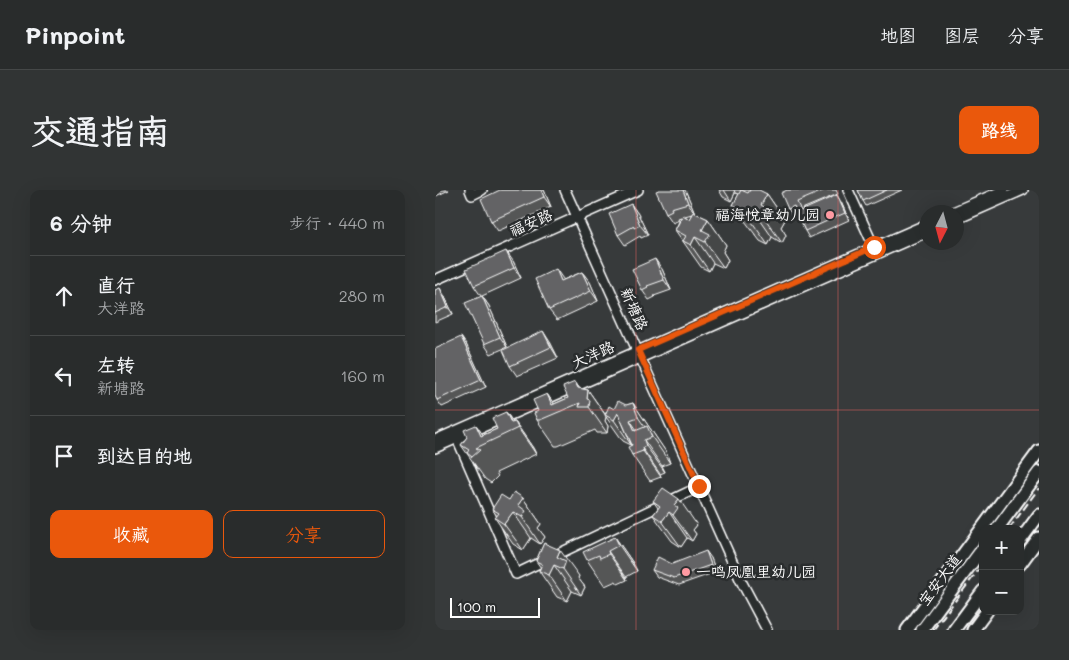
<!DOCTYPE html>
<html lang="zh">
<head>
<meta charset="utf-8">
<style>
	:root { --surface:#292c2c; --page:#313434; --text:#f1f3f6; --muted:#a5a7a9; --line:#454848; --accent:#ea580c }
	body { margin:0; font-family:Mali,"LXGW WenKai TC",sans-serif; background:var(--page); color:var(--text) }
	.controls { position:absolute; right:15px; bottom:15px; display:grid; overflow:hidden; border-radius:10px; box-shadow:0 5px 20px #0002 }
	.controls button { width:45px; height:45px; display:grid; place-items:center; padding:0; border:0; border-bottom:1px solid var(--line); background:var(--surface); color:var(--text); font:25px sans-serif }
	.compass { position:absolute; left:484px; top:15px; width:45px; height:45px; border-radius:50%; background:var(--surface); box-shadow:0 5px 20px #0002; rotate:186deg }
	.scale { position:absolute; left:15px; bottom:12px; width:90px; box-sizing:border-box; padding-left:5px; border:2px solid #fff; border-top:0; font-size:14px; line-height:18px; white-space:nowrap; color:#fff; -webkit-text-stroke:4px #2a2d2e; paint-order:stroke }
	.stop { position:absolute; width:15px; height:15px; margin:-11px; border:4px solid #ea580c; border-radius:50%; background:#fff }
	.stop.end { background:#ea580c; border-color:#fff; box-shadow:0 1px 5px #0008 }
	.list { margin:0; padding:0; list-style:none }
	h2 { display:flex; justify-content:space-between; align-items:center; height:65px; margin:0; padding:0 20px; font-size:21px }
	h2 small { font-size:16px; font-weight:400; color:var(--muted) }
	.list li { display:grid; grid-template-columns:32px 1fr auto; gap:15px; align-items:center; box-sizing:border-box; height:80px; padding:0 20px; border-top:1px solid var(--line) }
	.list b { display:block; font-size:19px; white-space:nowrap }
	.list p { margin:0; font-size:16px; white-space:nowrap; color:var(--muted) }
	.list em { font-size:16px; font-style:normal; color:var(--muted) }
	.actions { display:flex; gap:10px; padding:15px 20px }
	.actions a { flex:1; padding:11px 0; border:1px solid var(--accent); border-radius:10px; text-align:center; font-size:18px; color:var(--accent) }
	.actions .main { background:var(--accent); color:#fff }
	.icon { flex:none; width:28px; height:28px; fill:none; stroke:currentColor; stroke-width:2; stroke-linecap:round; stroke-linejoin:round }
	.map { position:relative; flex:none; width:604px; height:440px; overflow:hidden; border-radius:10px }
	header { display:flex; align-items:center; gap:30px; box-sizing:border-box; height:70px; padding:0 25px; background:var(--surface); border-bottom:1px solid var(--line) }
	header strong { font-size:24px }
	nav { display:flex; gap:28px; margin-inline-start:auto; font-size:18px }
	.intro { display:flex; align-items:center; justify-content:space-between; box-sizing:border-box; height:120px; padding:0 30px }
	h1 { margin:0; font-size:35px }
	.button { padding:12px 22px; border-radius:10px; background:var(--accent); color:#fff; font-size:18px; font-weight:700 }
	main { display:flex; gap:30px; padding:0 30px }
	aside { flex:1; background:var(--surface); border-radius:10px; box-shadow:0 5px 20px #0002 }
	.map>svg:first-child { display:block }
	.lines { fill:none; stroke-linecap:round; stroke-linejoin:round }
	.minor-casing { stroke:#fff; stroke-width:12 }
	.major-casing { stroke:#fff; stroke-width:15 }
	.minor { stroke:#2a2d2e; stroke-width:9 }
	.major { stroke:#2a2d2e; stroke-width:11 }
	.rail { stroke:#fff; stroke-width:2; stroke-dasharray:8 4; stroke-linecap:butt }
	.wall { fill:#555657; stroke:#fff; fill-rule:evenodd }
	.shaded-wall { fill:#454647; stroke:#fff }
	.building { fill:#636465; stroke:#fff }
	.route { stroke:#ea580c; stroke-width:6 }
	.grid { fill:none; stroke:#e05e5e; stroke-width:1; stroke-opacity:0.55 }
	.poi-dot { fill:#ff9aa2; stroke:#2a2d2e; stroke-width:2 }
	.labels { text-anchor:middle; stroke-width:5; stroke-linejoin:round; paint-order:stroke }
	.poi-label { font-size:15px; fill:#fff; stroke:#2a2d2e; text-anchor:end }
	.street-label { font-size:15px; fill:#fff; stroke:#2a2d2e }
</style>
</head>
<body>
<header>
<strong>Pinpoint</strong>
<nav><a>地图</a><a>图层</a><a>分享</a></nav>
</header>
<div class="intro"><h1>交通指南</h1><a class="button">路线</a></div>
<main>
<aside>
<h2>6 分钟<small>步行 · 440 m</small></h2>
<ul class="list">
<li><svg class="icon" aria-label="ahead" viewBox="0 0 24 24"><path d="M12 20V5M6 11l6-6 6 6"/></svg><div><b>直行</b><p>大洋路</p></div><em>280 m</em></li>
<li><svg class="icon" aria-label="left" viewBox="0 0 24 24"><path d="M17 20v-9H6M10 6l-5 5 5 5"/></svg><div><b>左转</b><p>新塘路</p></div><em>160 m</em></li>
<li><svg class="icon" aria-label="arrive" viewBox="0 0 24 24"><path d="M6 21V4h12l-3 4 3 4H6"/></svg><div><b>到达目的地</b></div></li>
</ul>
<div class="actions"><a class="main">收藏</a><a>分享</a></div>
</aside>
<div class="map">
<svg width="604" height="440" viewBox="0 0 604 440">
	<rect width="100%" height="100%" fill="#373a3b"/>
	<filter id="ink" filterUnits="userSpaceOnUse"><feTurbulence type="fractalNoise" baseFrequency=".02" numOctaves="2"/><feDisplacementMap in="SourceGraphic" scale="10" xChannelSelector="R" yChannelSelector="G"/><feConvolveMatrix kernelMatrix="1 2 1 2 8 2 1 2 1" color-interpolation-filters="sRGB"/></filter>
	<g filter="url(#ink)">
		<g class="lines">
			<defs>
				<path id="minor" d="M35 0 37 5 47 0
					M130 0 306 391 332 440
					M413 0 439 57
					M518 22 569 0
					M522 29 588 0
					M0 90 203 0
					M22 248 81 384 264 297
					M0 250 492 34
					M0 258 492 42"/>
				<path id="major" d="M562 339 604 282
					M585 351 604 325
					M585 374 604 348
					M472 440 604 261
					M487 440 548 358
					M519 440 548 401
					M538 440 552 421"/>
			</defs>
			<use href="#minor" class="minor-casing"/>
			<use href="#major" class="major-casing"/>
			<use href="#minor" class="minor"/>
			<use href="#major" class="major"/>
			<path class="rail" d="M574 339 604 298
				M498 440 548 374"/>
		</g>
		<path class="wall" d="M0 0H14L1 6 0 4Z
			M65 0H109L116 17 63 41 56 31Z
			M284 0H315L332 4 350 30 346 37 351 45 347 53 337 47 333 55 325 51 298 15 304 4 300 3 296 11 288 7Z
			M352 0H401L403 4 367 19 368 20 406 12 414 30 374 48 370 41 362 24 358 26 353 19Z
			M423 0H467L431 16 428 11Z
			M251 2 260 23 273 29 291 55 288 62 293 70 289 78 278 73 274 81 266 77 240 40 246 27 243 28 244 30 238 33 231 23ZM257 24 254 29 250 26Z
			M196 14 203 24 213 45 206 48 205 46 190 55 183 45Z
			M78 71 86 88 47 106 54 116 72 157 56 164 49 154 46 106 39 96Z
			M227 79 236 100 219 106 220 107 214 110 207 100Z
			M147 82 155 92 163 111 122 130 114 120 128 90Z
			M0 100 9 105 18 124 0 132Z
			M115 152 123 168 82 186 75 176Z
			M31 154 51 197 7 217 2 210Z
			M140 192 145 199 153 200 170 224 179 219 198 213 231 262 235 273 227 276 230 282 225 284 226 287 215 291 197 265 196 255 188 251 171 227 170 231 173 236 172 243H162L160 240 123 256H120L102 230 103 221 112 204 119 214 133 208Z
			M71 222 78 232H80L98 258 101 264 61 283 63 286 56 293 50 289 26 255 41 235 48 245 62 239Z
			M88 308 106 334 103 338 110 347 105 354 96 348 88 360 78 354 60 328 62 326 57 319 74 310Z
			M218 311 262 335 258 340 261 344 257 351 252 348 246 357 237 351 218 325 223 318Z
			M180 347 198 373 202 381 191 387 192 390 183 394 181 391 170 396 152 370Z
			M109 353 144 386 143 388 150 397 146 405 137 401 132 411 122 407 104 381 106 378 101 371Z
			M276 368 281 382 244 395 222 387 217 380 237 374Z"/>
		<path class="shaded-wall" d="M106 0H109L116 17 109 7Z
			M248 0H250L251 2 260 23 253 13Z
			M289 0H299L300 3 296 11Z
			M305 0H315L311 8Z
			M332 4 350 30 346 37 351 45 347 53 329 27 326 15Z
			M402 5 406 12 414 30 410 23Z
			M196 14 203 24 213 45 205 35Z
			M319 21 337 47 333 55 315 29Z
			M273 29 291 55 288 62 293 70 289 78 270 52 267 40Z
			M260 47 278 73 274 81 256 55Z
			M71 61 78 71 86 88 79 78Z
			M220 69 227 79 236 100 229 90Z
			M121 79 128 89 133 101 126 91Z
			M147 82 155 92 163 111 156 101Z
			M5 98 9 105 18 124 13 117Z
			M47 106 54 116 72 157 65 147Z
			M108 141 115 152 123 168 116 157Z
			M26 147 31 154 51 197 46 190Z
			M140 192 152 209 153 200 171 226 170 225 171 227 170 231 173 236 172 243 154 217 143 198Z
			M112 204 124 221 117 215Z
			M198 213 231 262 235 273 203 227Z
			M71 222 82 239 76 233Z
			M183 223 197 256 179 230Z
			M195 230 227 276 230 282 211 256 200 241Z
			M80 232 98 258 101 264 83 238Z
			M41 235 53 252 46 246Z
			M207 258 225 284 226 287 208 261Z
			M88 308 106 334 103 338 110 347 105 354 87 327 83 315Z
			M244 309 262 335 258 340 261 344 257 351 238 325 239 315Z
			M78 322 96 348 88 360 69 334Z
			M234 322 252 348 246 357 227 331Z
			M180 347 198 373 202 381 184 355Z
			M125 360 144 386 143 388 150 397 146 405 128 379 122 367Z
			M173 361 191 387 192 390 174 364Z
			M271 361 276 368 281 382 276 375Z
			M119 375 137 401 132 411 114 385Z"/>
		<path class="building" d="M65 0H106L109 7 56 31 46 9Z
			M224 0H248L253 13 236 18 237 20 231 23 221 1Z
			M306 0 313 3 315 0H324L332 4 326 15 333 19 329 27 319 21 315 29 307 25 309 20 298 15Z
			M352 0H390L362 12 366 21 402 5 410 23 370 41 359 16 353 19 346 3Z
			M423 0H452L428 11Z
			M196 14 205 35 199 38V36L183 45 174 24Z
			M258 22 273 29 267 40 275 44 270 52 260 47 256 55 248 51 251 46 240 40 248 25 254 29Z
			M71 61 79 78 39 96 31 79Z
			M220 69 229 90 212 96 213 97 207 100 197 79Z
			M121 79 126 91 147 82 156 101 114 120 100 89Z
			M5 98 13 117 0 123V100Z
			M47 106 65 147 49 154 30 113Z
			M108 141 116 157 75 176 68 160Z
			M26 147 46 190 2 210 0 206V159Z
			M140 192 143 198 153 200 152 209 155 210 154 217H144L145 213 105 230H102L99 223 103 221 98 210 112 204 117 215 133 208 128 197Z
			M183 211 191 215 198 213 203 227 195 230 200 241 212 236 217 247 209 250 211 256 207 258 208 261 197 265 193 257 197 255 183 223 179 230 170 225 174 216 179 219Z
			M71 222 76 233 80 232 83 238 41 258 45 260 37 267 32 263 34 260 26 255 32 247 29 240 41 235 46 246 62 239 57 228Z
			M228 298 244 309 239 315 243 318 238 325 234 322 227 331 218 325 225 316 218 311Z
			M79 302 88 308 83 315 91 321 87 327 78 322 69 334 60 328 64 323 57 319 66 305 74 310Z
			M180 347 184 355 173 361 174 364 165 368 164 365 152 370 148 362Z
			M109 353 125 360 122 367 131 371 128 379 119 375 114 385 104 381 107 374 101 371Z
			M271 361 276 375 239 388 217 380 223 367 237 374Z"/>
	</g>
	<g class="lines" filter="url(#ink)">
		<path class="route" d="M264 296 203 160 439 57"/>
	</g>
	<path class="grid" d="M201 0V440M403 0V440M0 220H604"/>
	<g class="poi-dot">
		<circle cx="395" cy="25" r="5"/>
		<circle cx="251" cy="382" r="5"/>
	</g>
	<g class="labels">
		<g class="poi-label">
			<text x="385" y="30">福海悦章幼儿园</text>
			<text x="261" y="387" text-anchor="start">一鸣凤凰里幼儿园</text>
		</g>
		<g class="street-label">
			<text transform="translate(96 33) rotate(-24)" y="5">福安路</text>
			<text transform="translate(199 119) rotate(66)" y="5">新塘路</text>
			<text transform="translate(158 165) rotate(-24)" y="5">大洋路</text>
			<text transform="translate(505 390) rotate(-53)" y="5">宝安大道</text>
		</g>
	</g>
</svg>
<div class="controls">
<button>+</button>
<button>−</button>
</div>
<svg class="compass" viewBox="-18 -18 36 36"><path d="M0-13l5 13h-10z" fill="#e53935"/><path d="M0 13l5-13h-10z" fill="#a5a7a9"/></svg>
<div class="scale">100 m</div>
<div class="stop" style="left:439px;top:57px"></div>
<div class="stop end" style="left:264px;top:296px"></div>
</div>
</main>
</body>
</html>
